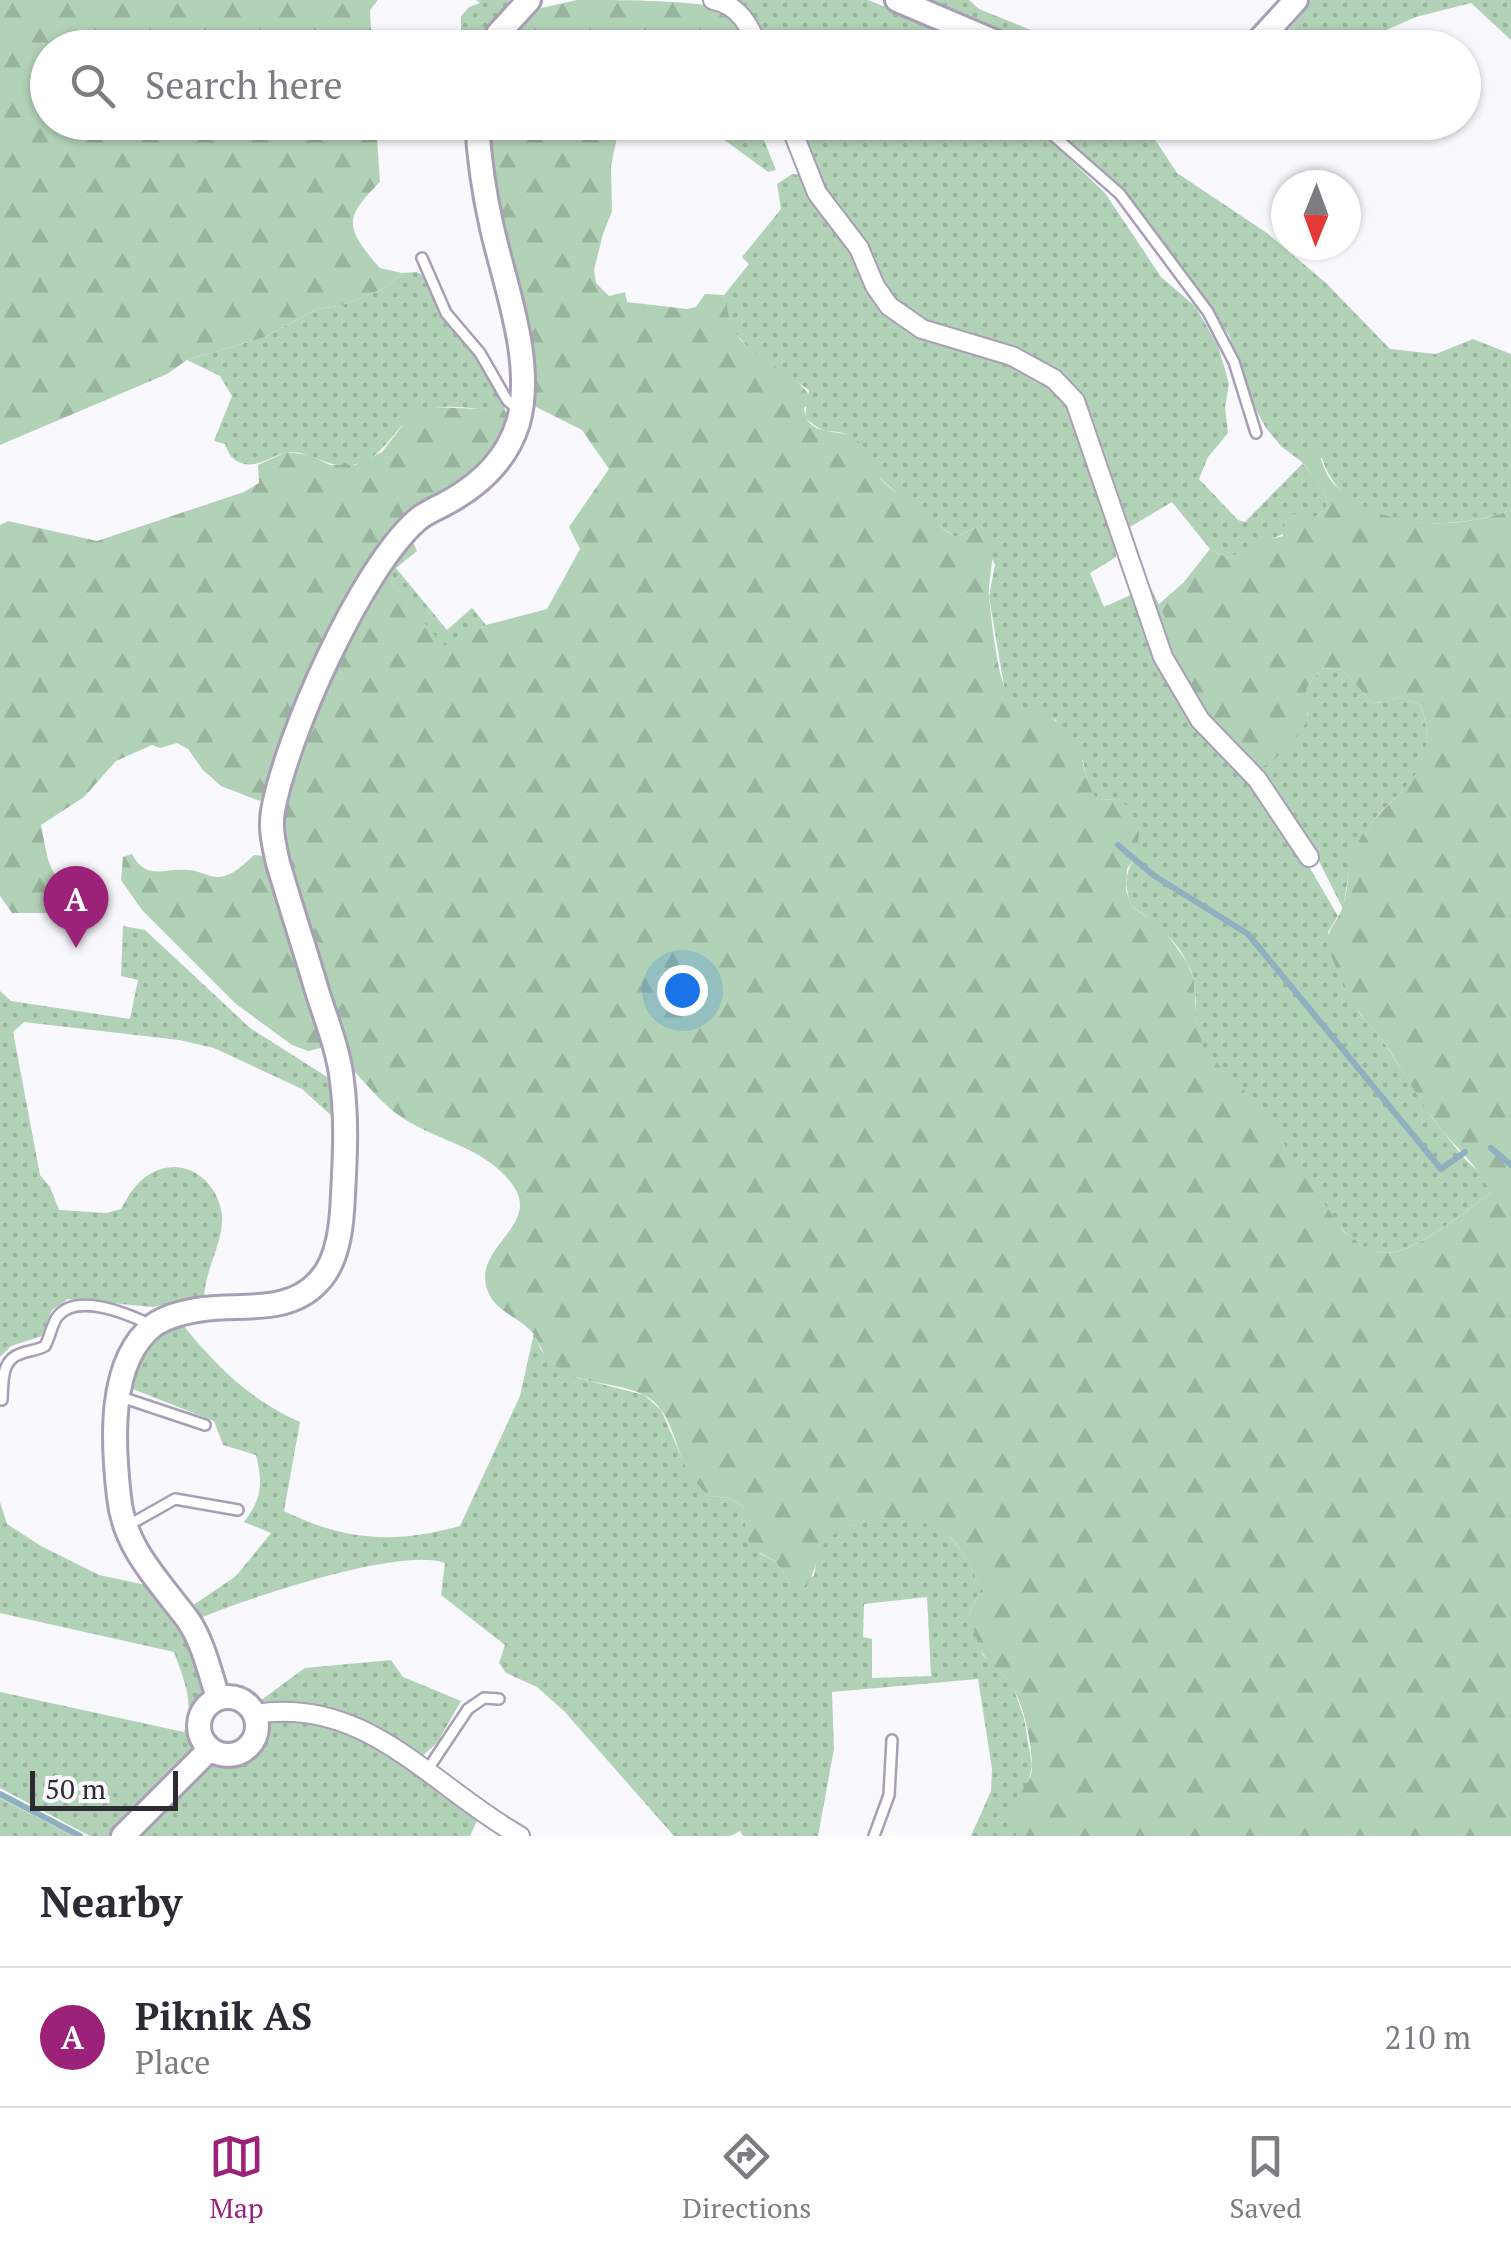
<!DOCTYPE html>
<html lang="en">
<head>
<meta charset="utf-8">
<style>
	:root { --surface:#fff; --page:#f7f7f7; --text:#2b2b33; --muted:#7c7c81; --line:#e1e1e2; --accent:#9c2279 }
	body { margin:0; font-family:"PT Serif",serif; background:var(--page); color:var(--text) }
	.compass { position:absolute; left:1271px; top:170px; width:90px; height:90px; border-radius:50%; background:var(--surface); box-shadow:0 2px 8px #0004; rotate:181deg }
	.scale { position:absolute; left:30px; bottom:25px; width:148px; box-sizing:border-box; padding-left:10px; border:5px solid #2d2a32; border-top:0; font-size:28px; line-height:35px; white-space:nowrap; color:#2d2a32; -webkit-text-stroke:8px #f9f8fc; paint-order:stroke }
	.you { position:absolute; left:682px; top:990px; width:35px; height:35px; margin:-25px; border:8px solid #fff; border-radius:50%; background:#1a73e8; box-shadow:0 0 0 15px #1a73e833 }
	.badge { display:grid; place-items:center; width:65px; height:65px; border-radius:50%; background:var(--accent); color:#fff; font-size:32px; font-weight:700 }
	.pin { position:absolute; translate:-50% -82px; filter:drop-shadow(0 2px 5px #0008) }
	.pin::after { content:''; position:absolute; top:52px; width:35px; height:30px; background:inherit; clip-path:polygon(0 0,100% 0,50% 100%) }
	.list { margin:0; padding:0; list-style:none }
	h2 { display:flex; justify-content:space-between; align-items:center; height:130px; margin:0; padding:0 40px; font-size:42px }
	h2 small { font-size:32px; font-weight:400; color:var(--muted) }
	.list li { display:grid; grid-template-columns:65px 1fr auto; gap:30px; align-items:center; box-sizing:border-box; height:140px; padding:0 40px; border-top:2px solid var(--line) }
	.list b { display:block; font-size:38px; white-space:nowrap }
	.list p { margin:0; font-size:32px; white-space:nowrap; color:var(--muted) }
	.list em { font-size:32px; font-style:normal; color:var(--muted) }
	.icon { flex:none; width:55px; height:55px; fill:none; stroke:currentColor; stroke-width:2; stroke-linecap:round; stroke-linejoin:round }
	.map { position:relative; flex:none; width:1511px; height:1836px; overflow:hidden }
	.search { position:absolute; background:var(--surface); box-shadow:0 2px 8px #0004; left:30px; right:30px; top:30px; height:110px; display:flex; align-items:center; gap:25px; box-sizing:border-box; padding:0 35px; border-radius:55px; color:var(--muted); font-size:38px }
	.sheet { height:270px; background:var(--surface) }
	nav { display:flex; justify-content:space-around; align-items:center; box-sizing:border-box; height:140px; border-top:2px solid var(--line); background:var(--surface); font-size:28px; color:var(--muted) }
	nav a { display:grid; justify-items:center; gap:5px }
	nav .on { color:var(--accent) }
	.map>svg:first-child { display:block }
	.grass { fill:url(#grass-dots); fill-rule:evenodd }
	.forest { fill:url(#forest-firs) }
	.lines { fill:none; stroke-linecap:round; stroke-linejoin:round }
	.stream { stroke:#8eb0bf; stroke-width:6 }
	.service-casing { stroke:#a89fb5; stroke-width:14 }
	.minor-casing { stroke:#a89fb5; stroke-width:22 }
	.tertiary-casing { stroke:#a89fb5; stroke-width:28 }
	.service { stroke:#fff; stroke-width:9 }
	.minor { stroke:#fff; stroke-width:18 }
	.tertiary { stroke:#fff; stroke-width:22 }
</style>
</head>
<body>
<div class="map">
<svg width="1511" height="1836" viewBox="0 0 1511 1836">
	<defs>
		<pattern id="grass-dots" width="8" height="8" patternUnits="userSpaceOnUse" patternTransform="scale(2.5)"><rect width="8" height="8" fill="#b2d2b7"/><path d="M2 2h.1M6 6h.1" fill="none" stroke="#99b49e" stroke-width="1.8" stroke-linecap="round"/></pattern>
		<pattern id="forest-firs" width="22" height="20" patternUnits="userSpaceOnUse" patternTransform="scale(2.5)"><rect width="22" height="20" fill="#b2d2b7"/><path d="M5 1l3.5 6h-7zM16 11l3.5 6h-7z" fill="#99b49e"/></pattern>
	</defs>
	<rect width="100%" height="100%" fill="#f9f8fc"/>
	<path class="grass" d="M476 0H509L505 12 479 47 461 48V16L469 7 480 3Z
		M728 0H868L930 25 957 47H765Z
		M931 0H969L979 9 1073 47H1042Z
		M1311 0H1511V40L1471 3 1416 17 1347 47H1271L1281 40Z
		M701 123H757L776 170 768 172Z
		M794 123H1032L1105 193 1161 277 1195 306 1218 346 1229 384 1225 407 1228 433 1208 457 1199 479 1238 520 1245 522 1303 463 1281 446 1266 428 1254 406 1229 335 1175 257 1125 195 1046 123H1156L1152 135 1177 173 1267 233 1326 283 1390 349 1436 354 1473 339 1511 354V510C1451 533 1344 532 1322 458L1303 464C1314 477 1330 492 1326 510 1295 532 1261 542 1228 558L1210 549 1172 502 1130 527 1149 585 1167 620 1155 626 1057 375 925 325 895 305 825 194Z
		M792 174 802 175 851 246 889 313 1002 355 1049 380 1073 403 1110 517 1116 557 1090 573 1104 607 1135 593 1237 766 1301 853 1338 916 1328 932 1338 969 1360 1014 1383 1041 1433 1119 1464 1158 1485 1178 1490 1194C1466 1210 1413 1255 1384 1253 1371 1253 1354 1241 1344 1231 1315 1203 1299 1162 1274 1131 1255 1107 1216 1075 1203 1050 1193 1029 1198 1003 1194 981 1188 951 1157 921 1132 907 1124 886 1124 873 1137 855L1116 799 1098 800 1089 790 1083 761 1056 720 1016 707 1005 692 989 597 995 565 977 527 956 537C944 531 881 482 875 472 867 458 864 443 847 435 828 426 829 440 805 417L809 390 755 355 732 330 724 295 749 264 742 257 781 209 777 184Z
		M417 272 428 278 498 386 505 410C480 411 452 403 428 409 395 418 390 455 357 464 332 472 314 452 290 452 272 453 258 471 239 462 231 459 228 452 225 444L214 441 232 396 220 376 187 360 265 337 317 309 340 306 385 288 402 273Z
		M413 542 417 551 396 568 447 630 472 608 486 625 443 647 383 571Z
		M1324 668 1343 670 1372 703 1386 702 1399 697 1421 705C1445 783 1390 786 1360 840 1349 858 1347 888 1343 909L1315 853 1255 770 1308 715C1301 692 1306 683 1324 668Z
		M123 926 145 930 250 1028 332 1080 336 1120 302 1089 214 1048 179 1040 24 1022 13 1032 40 1175 50 1187 59 1210 106 1213 121 1209C128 1196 136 1182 150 1174 183 1154 218 1180 222 1215 224 1242 205 1269 204 1297L153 1307 68 1299 52 1310 42 1336 11 1346 0 1357V991L11 1001 130 1019 138 980 121 976Z
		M183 1325C217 1367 250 1400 300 1422L284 1511C344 1541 395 1544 460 1526L520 1396 534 1333 541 1350 553 1364 578 1378 644 1395 661 1410 685 1465 708 1496 730 1498 745 1508V1532L760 1554 775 1561 790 1583 814 1576C816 1567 816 1554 821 1546 843 1514 922 1508 949 1536 962 1549 974 1572 981 1589L969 1614 983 1655 1012 1684 1024 1718 1032 1766 1017 1836H971L991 1791 992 1769 978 1679 832 1692 834 1749 818 1836H743L740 1831 730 1836H674L564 1711 537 1687 506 1673 499 1663 505 1645 441 1595 445 1563C401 1546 245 1599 198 1619L192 1606 236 1576 271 1533 244 1522C262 1499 263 1483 256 1455L223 1445 214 1421 130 1388C143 1360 150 1331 183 1325ZM927 1597 931 1676 872 1678V1639L863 1637 864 1604Z
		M0 1502 7 1524 41 1546 99 1575 151 1586 194 1652 209 1696C191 1715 200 1735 189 1756L109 1836H90L0 1788V1692L184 1732C195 1703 184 1680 174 1652L0 1613Z
		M391 1660 403 1677 461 1701 437 1743 419 1759C374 1726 321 1692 262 1706L261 1700 305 1668Z
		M318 1718 368 1739 479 1816 470 1836H138L177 1799 213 1757C247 1763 259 1753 265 1719Z
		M0 1798 73 1836H0Z"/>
	<path class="forest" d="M0 0H378L370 10 372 47 48 48V122L376 123 380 182C342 219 346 229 380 268L402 273 385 288 340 306 317 309 265 337 187 360 167 374 0 445Z
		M577 0C618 0 681 0 718 7 737 14 745 31 753 47H703L690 42 682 48H500L533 10Z
		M486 123H620L611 166 612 211 603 234 594 270 596 283 609 296 625 292 627 302 687 309 696 307 705 294 724 295C728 307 729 324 735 333 753 360 804 376 812 401L804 408C808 441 841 425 858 441 869 450 870 463 877 474 887 488 900 494 913 503 929 514 939 529 956 537L977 527C1003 548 987 571 989 598 991 616 993 634 996 652 1009 738 1039 693 1072 736 1086 755 1082 782 1098 800L1116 799 1131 808 1139 832 1137 855 1127 869 1126 890 1132 907 1161 926 1187 962 1194 980 1197 1026 1204 1050 1258 1105 1343 1231C1355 1240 1370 1253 1385 1253 1415 1254 1466 1210 1490 1194 1482 1169 1457 1149 1440 1128 1420 1102 1404 1073 1386 1045 1379 1035 1369 1026 1362 1016 1353 1003 1332 962 1328 947 1324 931 1339 921 1343 906 1350 884 1346 862 1359 840 1391 789 1444 778 1421 705L1399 697 1386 702 1372 703 1343 670 1324 668C1296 692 1310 693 1307 722 1293 740 1277 764 1254 770L1218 736 1155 626 1166 620 1159 604 1184 582 1210 549 1228 558 1261 541 1283 536 1285 519 1299 512 1316 517 1326 510C1330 492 1314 478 1303 463L1305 450 1315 449C1323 459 1324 473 1333 483 1377 529 1453 532 1511 510V1836H1017C997 1793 1033 1796 1032 1765 1031 1741 1025 1709 1013 1688 1007 1676 995 1669 987 1659 977 1647 974 1629 969 1614L981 1589C975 1574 960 1546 949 1536 924 1512 857 1514 832 1536 812 1553 821 1569 803 1588L790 1583 775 1561 752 1549 745 1532V1508L730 1498 708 1496C699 1486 691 1477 685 1465 674 1442 670 1408 644 1395 616 1381 577 1386 552 1363 541 1354 540 1341 532 1332 520 1319 500 1312 491 1298 463 1248 545 1228 512 1184 485 1147 439 1142 403 1118 385 1107 368 1086 354 1071 348 1064 329 992 325 977 310 930 288 881 285 831 280 760 351 635 383 571L443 646 486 625 547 609 580 549 569 527 609 469 582 430 532 405Z
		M433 407 505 410C519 463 445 484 416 512 401 525 388 560 378 578 336 651 291 723 260 801L221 786 203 770 188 749 177 743 160 748 152 745 116 761 84 797 41 825C50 870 47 874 87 900L48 913H12L0 896V525L8 521 97 541 244 492 259 483 258 465 286 452 309 455 330 465H355L382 452 411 414Z
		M132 854C146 881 163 868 188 870 198 870 210 878 220 877 233 876 245 863 254 855L265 856 325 1047 308 1051 292 1045 236 1004 142 910 121 880 123 857Z"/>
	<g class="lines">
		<path class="stream" d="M1118 845 1153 875 1248 934 1441 1169 1465 1152
			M1491 1148 1511 1165
			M0 1794 80 1836"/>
		<defs>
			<path id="service" d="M1038 122 1120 194 1208 312 1234 362 1256 433
				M422 258 446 313 480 353 507 400 519 411
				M121 1397 205 1425
				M2 1400C3 1383 1 1360 20 1354 29 1350 36 1351 45 1346 50 1337 52 1323 58 1316 78 1292 130 1315 151 1325
				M129 1525 175 1499 238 1510
				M426 1772 468 1709 484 1698 499 1699
				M874 1836 889 1795 892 1740"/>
			<path id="minor" d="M713 0C739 5 749 25 759 48
				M789 122 817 193 859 248 875 286 889 306 922 329 1012 356 1054 379 1075 401 1163 657 1200 720 1257 779 1309 857
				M255 1714C367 1696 431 1786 520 1836"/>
			<path id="tertiary" d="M897 0 1010 48
				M491 48 498 34 529 0
				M1252 48 1296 0
				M199 1726a29 29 0 1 1 58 0a29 29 0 1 1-58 0Z
				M218 1698C210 1673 203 1642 188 1620 159 1581 124 1548 119 1497 113 1445 107 1361 154 1325 167 1316 189 1311 204 1309 243 1304 290 1314 319 1281 339 1260 342 1222 343 1195 345 1157 347 1120 342 1081 339 1052 327 1022 318 994 305 950 291 907 278 863 274 845 270 829 273 811 286 737 361 569 417 520 426 512 440 507 450 501 482 483 507 459 518 423 535 363 505 286 492 228 484 193 479 158 477 122
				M123 1836 210 1749"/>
		</defs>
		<use href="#service" class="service-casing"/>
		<use href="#minor" class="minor-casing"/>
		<use href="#tertiary" class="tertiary-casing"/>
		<use href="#service" class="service"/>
		<use href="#minor" class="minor"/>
		<use href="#tertiary" class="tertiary"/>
	</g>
</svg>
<svg class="compass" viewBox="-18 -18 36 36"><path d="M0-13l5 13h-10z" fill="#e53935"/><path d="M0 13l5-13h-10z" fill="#7c7c81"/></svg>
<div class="scale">50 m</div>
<div class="you"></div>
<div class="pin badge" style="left:76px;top:948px">A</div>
<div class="search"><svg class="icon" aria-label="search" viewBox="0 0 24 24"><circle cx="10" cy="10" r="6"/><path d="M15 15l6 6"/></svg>Search here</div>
</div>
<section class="sheet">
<h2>Nearby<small></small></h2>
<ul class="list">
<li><span class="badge">A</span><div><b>Piknik AS</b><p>Place</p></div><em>210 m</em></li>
</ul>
</section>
<nav>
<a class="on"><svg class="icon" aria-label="map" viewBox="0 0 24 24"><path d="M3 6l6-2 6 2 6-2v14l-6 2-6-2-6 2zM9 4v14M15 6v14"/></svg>Map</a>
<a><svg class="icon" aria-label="directions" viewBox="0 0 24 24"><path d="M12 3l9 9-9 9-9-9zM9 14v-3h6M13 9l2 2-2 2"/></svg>Directions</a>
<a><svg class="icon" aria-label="saved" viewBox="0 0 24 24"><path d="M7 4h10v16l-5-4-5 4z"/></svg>Saved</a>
</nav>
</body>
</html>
